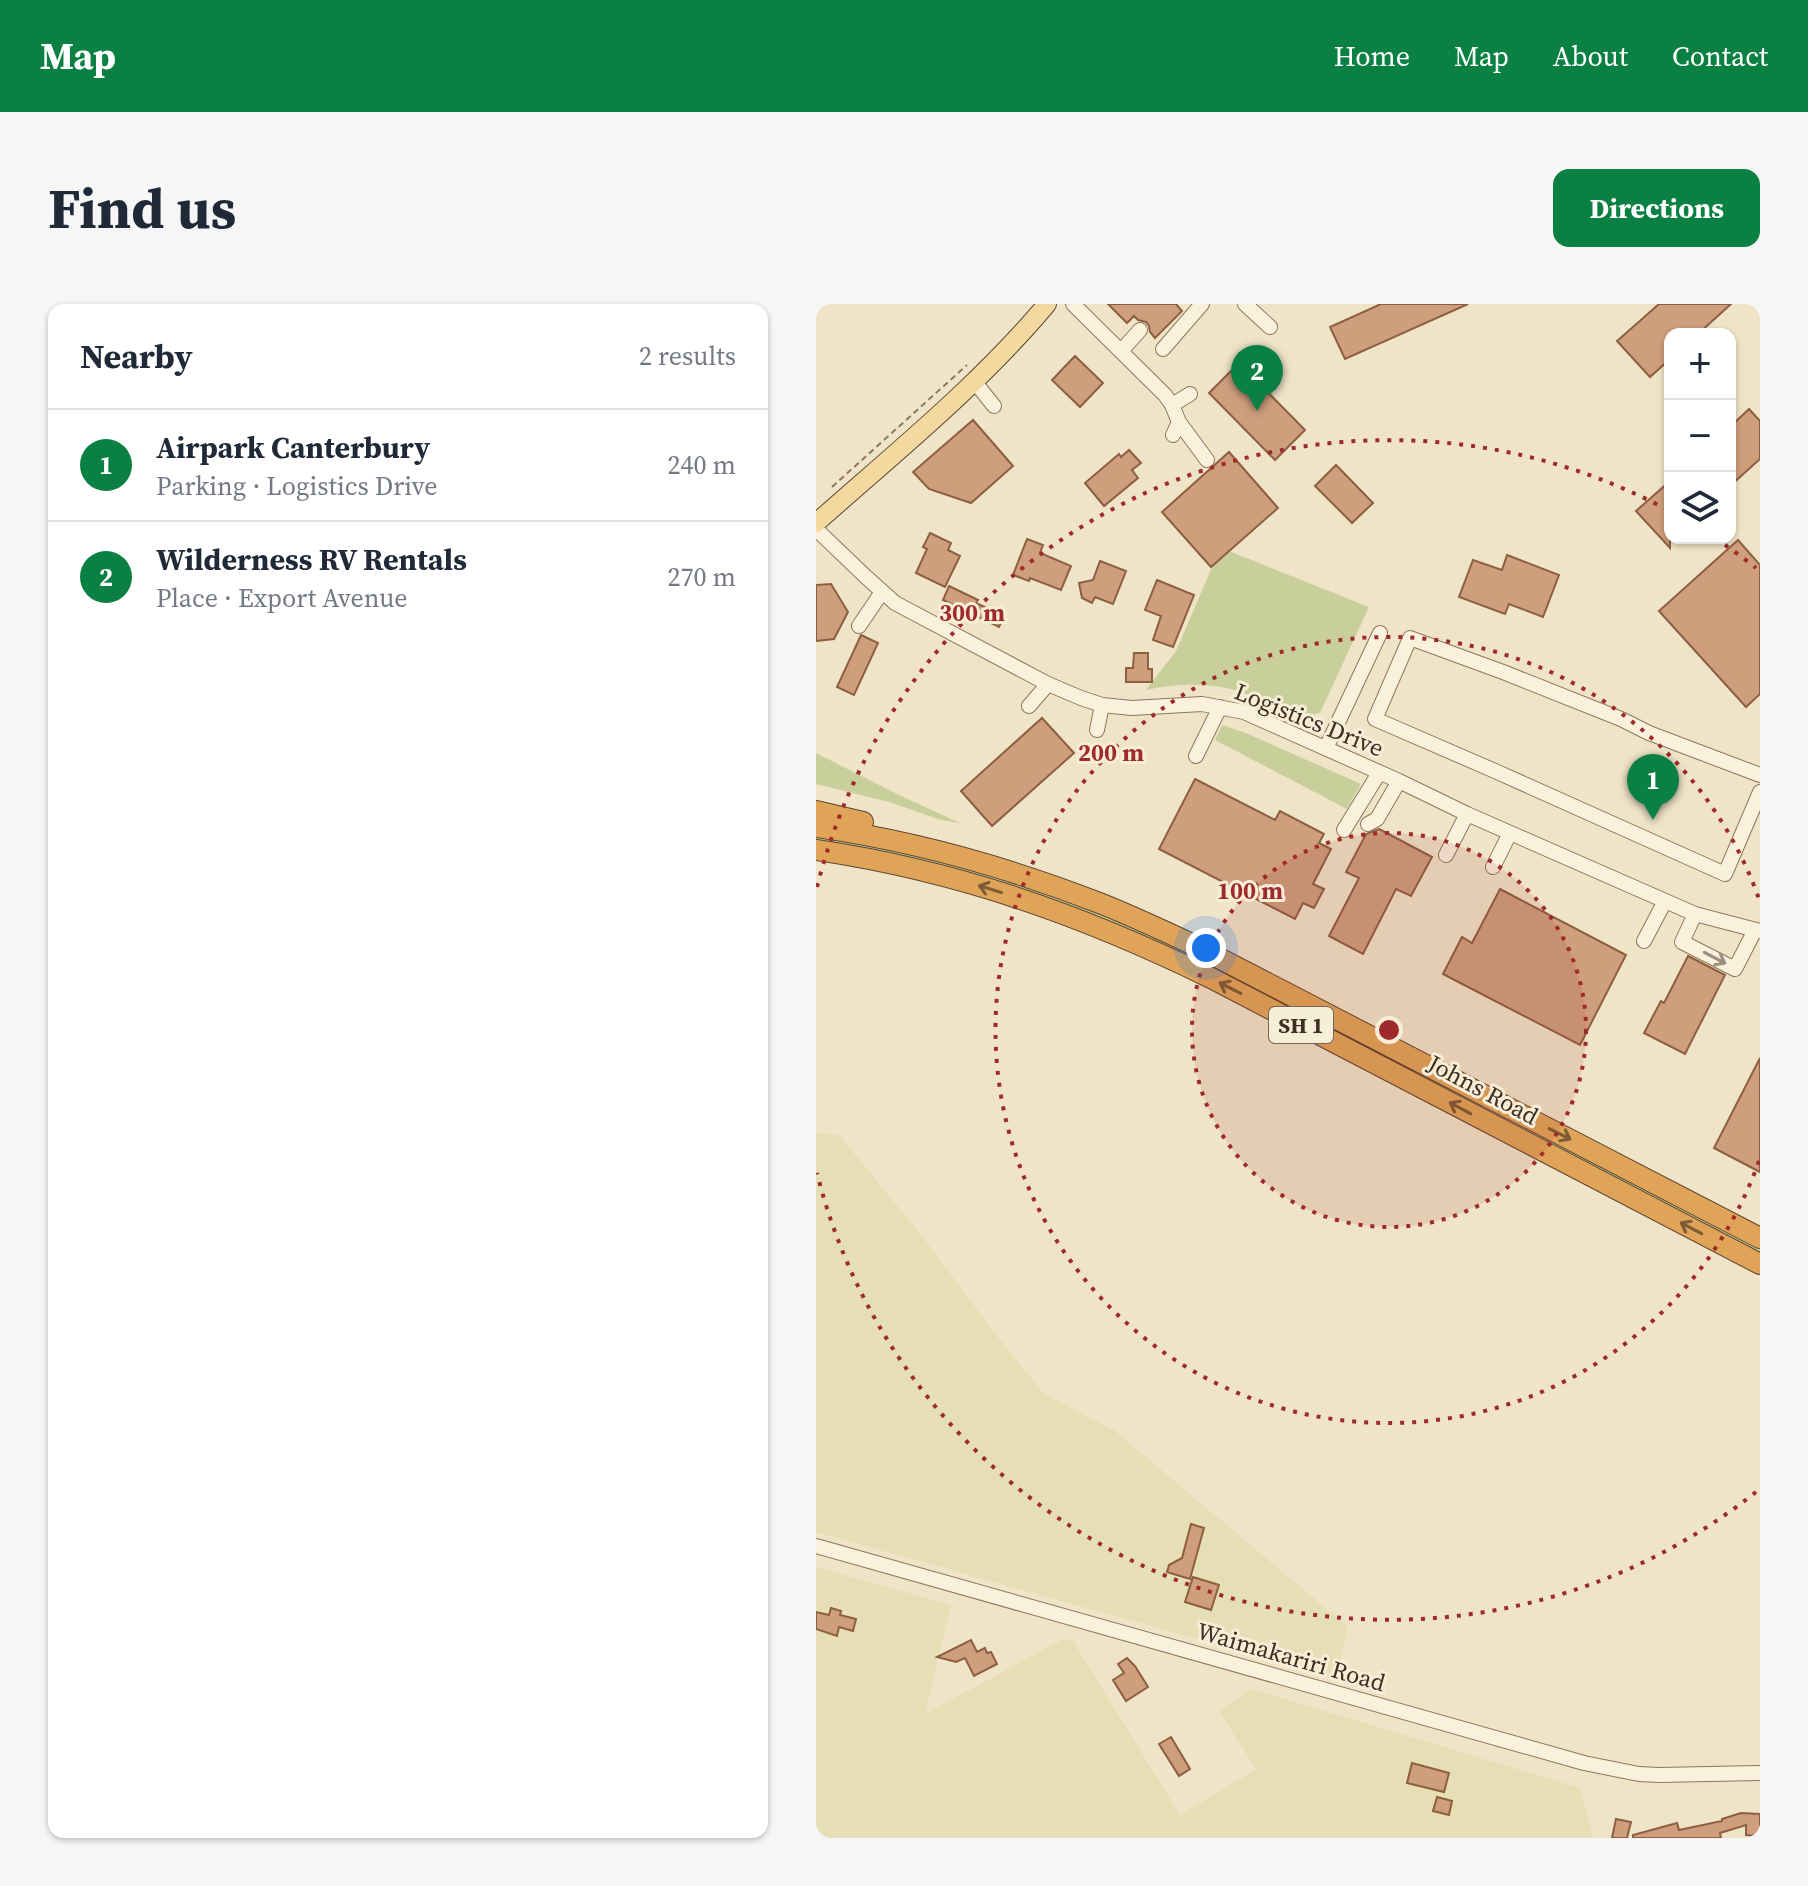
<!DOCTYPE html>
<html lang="en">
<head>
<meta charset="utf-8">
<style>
	:root { --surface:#fff; --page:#f6f6f7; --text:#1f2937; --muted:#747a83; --line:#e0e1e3; --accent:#0b8043 }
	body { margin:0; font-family:"Source Serif 4",serif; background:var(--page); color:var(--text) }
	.controls { position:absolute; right:24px; top:24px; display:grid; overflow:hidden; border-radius:16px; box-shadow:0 2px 6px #0004 }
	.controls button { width:72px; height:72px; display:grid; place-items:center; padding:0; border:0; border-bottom:2px solid var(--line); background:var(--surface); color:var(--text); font:40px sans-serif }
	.you { position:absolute; left:390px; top:644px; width:28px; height:28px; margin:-20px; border:6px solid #fff; border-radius:50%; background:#1a73e8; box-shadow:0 0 0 12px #1a73e833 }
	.badge { display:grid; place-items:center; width:52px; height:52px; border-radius:50%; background:var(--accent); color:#fff; font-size:26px; font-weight:700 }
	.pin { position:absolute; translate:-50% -66px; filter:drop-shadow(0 2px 4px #0008) }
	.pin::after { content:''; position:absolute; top:42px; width:28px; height:24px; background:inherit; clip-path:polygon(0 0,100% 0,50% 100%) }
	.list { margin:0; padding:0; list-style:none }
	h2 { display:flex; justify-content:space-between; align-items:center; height:104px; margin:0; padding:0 32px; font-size:34px }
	h2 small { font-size:26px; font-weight:400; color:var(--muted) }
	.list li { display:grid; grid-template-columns:52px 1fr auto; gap:24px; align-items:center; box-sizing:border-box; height:112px; padding:0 32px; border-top:2px solid var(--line) }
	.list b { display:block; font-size:30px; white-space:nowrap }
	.list p { margin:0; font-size:26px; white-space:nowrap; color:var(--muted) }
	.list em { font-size:26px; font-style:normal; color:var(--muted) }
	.icon { flex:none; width:44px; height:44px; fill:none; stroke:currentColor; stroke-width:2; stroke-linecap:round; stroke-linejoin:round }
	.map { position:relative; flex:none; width:944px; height:1534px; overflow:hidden; border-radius:16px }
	header { display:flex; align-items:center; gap:48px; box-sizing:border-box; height:112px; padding:0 40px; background:var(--accent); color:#fff }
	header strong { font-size:38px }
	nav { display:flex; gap:44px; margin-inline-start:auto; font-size:28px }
	.intro { display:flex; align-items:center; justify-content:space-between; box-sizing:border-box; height:192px; padding:0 48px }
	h1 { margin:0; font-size:56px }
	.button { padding:20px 36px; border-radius:16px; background:var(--accent); color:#fff; font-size:28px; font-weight:700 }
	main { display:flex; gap:48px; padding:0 48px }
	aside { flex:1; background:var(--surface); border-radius:16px; box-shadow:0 2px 6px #0004 }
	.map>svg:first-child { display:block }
	.farmland { fill:#e6deb5 }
	.green { fill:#c9cf9b }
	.building { fill:#cf9f7d; stroke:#8d5f41; stroke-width:2 }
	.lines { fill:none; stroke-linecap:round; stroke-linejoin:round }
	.minor-casing { stroke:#8d765c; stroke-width:16 }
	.major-casing { stroke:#5b4430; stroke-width:20 }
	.highway-casing { stroke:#5b4430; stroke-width:22 }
	.path { stroke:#8d765c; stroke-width:2; stroke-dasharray:6 4; stroke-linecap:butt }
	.minor { stroke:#faf1dc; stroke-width:14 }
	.major { stroke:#f3d9a0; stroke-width:18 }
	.highway { stroke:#e0a458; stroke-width:20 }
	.oneway { stroke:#7e5d36 }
	.oneway2 { stroke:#9c907e }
	.ring { fill:none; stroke:#9e2a2b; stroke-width:4; stroke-dasharray:4 8 }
	.labels { text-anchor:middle; stroke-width:6; stroke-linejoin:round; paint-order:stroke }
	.shield { fill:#f7eed8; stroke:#756857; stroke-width:2 }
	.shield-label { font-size:22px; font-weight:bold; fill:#3d2e20 }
	.street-label { font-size:24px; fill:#3d2e20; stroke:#f7eed8 }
	.centre { fill:#9e2a2b; stroke:#f7eed8; stroke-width:4 }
	.ring-label { font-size:24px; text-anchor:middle; font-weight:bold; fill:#9e2a2b; stroke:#f7eed8; stroke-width:6; stroke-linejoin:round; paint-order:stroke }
</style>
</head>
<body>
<header>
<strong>Map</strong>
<nav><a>Home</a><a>Map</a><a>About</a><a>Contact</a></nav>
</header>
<div class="intro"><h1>Find us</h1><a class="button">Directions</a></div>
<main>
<aside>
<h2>Nearby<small>2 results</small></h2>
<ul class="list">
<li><span class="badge">1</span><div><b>Airpark Canterbury</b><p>Parking · Logistics Drive</p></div><em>240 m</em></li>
<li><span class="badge">2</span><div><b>Wilderness RV Rentals</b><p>Place · Export Avenue</p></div><em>270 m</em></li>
</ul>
</aside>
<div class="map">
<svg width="944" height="1534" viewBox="0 0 944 1534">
	<rect width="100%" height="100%" fill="#f0e4c8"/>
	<path class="farmland" d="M0 829 23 831 103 928 184 1036 227 1089 299 1127 532 1323 520 1374 0 1228Z
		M0 1263 135 1301 109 1410 247 1335 257 1337 364 1511 440 1465 403 1407 436 1385 764 1484 777 1534H0Z"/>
	<path class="green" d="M413 247 553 303 504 409 499 410 496 414H485C467 406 448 396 428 389 397 378 362 379 330 386L360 347 397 261Z
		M406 421 430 429 545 480 531 505 399 436Z
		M0 449 83 491 144 519 125 516 73 498 0 480Z
		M0 531C85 545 171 565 251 596 284 608 316 623 348 636L944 943V949L299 620 247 599 146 567 0 537Z"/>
	<path class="building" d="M292 0H360L366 7 339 34 334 28 333 22 330 18 322 16 318 12 311 19Z
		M565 0H652L529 55 514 23Z
		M843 0H915L882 30H854V55L834 73 801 37Z
		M259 52 287 79 264 103 236 76Z
		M423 59 489 126 459 156 393 89Z
		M933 105 944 117V155L914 182V123Z
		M157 116 197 162 155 199 113 185 97 168Z
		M313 146 325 159 316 166 322 174 288 202 269 179 303 150 305 153Z
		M413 148 462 204 395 263 346 208Z
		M520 161 557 199 536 219 499 182Z
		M854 177V244L820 207Z
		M114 229 135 239 132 246 144 252 129 283 100 269 111 245 107 243Z
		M211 235 227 241 224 249 255 262 245 286 214 274 213 277 197 271Z
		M922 236 944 261V390L930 403 843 307Z
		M691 251 743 271 727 313 693 300 689 310 643 293 657 256 686 266Z
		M284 257 310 267 297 300 279 293 276 299 266 294 263 279 277 276Z
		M341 276 378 291 357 343 337 336 345 312 329 306Z
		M15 280 32 308 18 335 0 337V281Z
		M133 282 162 296 160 299 188 312 183 323 127 296Z
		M45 331 62 339 38 391 21 383Z
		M318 349H332V365H336V378H310V364H317Z
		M226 414 258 449 176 522 145 487Z
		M379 475 459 516 464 507 508 530 503 539 515 545 497 580 508 585 498 604 487 599 479 615 343 545Z
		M563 525 616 553 595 592 580 585 547 650 513 632 543 574 530 568 550 530Z
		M684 585 810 651 764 741 627 670 646 633 656 639Z
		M872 652 909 671 869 750 828 729 845 697 848 699Z
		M944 754V868L898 844Z
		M375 1220 388 1224 374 1275 351 1268 353 1261 366 1254Z
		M377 1273 403 1281 395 1306 369 1298Z
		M15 1304 25 1307 24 1311 40 1315 37 1327 23 1323 21 1332 0 1325V1308L13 1311Z
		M155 1336 161 1348 169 1344 171 1349 175 1348 181 1360 158 1372 149 1354 140 1358 121 1353Z
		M311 1354 319 1362 332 1383 310 1397 297 1376 308 1369 302 1360Z
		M355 1433 374 1465 363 1472 343 1440Z
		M596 1459 633 1469 628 1488 591 1479Z
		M621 1493 636 1497 633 1511 617 1507Z
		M925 1509 944 1510V1532L930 1531V1521L904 1529 905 1534H817V1531L861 1519 863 1526 906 1517V1515Z
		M800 1515 815 1518 811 1534H796Z"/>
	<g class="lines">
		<defs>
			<path id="minor" d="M257 0 349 91 356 101 363 118 357 131
				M429 0 454 23
				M347 45 386 0
				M306 46 324 26
				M158 77 178 102
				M356 101 374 90
				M363 118 391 156
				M0 225 49 272 79 299 232 380 265 394 286 401 316 404 386 400 428 408 583 477 651 510 879 610 944 627
				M43 322 66 288
				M213 402 232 380
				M281 426 286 401
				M510 444 564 329
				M380 452 404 403
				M944 471 833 429 805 415 687 368 594 334 559 415 679 467 909 570 944 488
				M552 520 561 515 583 477
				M528 526 563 469
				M630 551 651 510
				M677 563 694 529
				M879 610 866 638 919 665 939 626
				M828 637 849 597
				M0 1242 768 1459 823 1470 843 1471 944 1469"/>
			<path id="major" d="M0 219C79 149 163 81 231 0"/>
			<path id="highway" d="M0 507 47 518
				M0 523C98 537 194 564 286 600 316 612 346 626 376 640L944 934
				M0 546C142 567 266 611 395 674L944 960"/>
		</defs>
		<use href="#minor" class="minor-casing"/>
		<use href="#major" class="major-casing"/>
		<use href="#highway" class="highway-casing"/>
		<path class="path" d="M16 183 151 61"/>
		<use href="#minor" class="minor"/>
		<use href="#major" class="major"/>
		<use href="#highway" class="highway"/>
	</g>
	<defs><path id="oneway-shaft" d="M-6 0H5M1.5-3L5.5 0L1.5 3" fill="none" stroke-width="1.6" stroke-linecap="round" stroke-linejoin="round" transform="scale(2)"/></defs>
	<g class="oneway">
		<use href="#oneway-shaft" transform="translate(174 585) rotate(-163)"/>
		<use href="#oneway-shaft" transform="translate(414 684) rotate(-153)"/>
		<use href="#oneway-shaft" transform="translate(644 804) rotate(-152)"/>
		<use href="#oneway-shaft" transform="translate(744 830) rotate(27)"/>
		<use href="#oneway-shaft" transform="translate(875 924) rotate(-152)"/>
	</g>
	<use class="oneway2" href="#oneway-shaft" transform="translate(899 654) rotate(28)"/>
	<circle cx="573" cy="726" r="197" fill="#9e2a2b" fill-opacity=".12"/>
	<g class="ring">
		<circle cx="573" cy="726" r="197"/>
		<path d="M943 857A393 393 0 1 1 943 595"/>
		<path d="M940 1188A590 590 0 0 1 1 869M1 583A590 590 0 0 1 850 205M899 234A590 590 0 0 1 940 264"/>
	</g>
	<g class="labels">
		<rect class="shield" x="453" y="703" width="64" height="36" rx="6"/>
		<g class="shield-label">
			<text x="485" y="729">SH 1</text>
		</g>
		<g class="street-label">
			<text transform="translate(493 416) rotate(22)" y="8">Logistics Drive</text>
			<text transform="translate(667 786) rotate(28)" y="8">Johns Road</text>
			<text transform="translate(475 1353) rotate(16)" y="8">Waimakariri Road</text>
		</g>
	</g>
	<circle cx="573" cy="726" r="12" class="centre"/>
	<g class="ring-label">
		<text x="156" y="317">300 m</text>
		<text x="295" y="457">200 m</text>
		<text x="434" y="595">100 m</text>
	</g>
</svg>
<div class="controls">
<button>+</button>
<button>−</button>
<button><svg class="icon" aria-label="layers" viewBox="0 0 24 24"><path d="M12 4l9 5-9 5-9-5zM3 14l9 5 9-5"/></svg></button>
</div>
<div class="you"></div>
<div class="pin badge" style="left:837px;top:516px">1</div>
<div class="pin badge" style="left:441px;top:107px">2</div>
</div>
</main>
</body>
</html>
